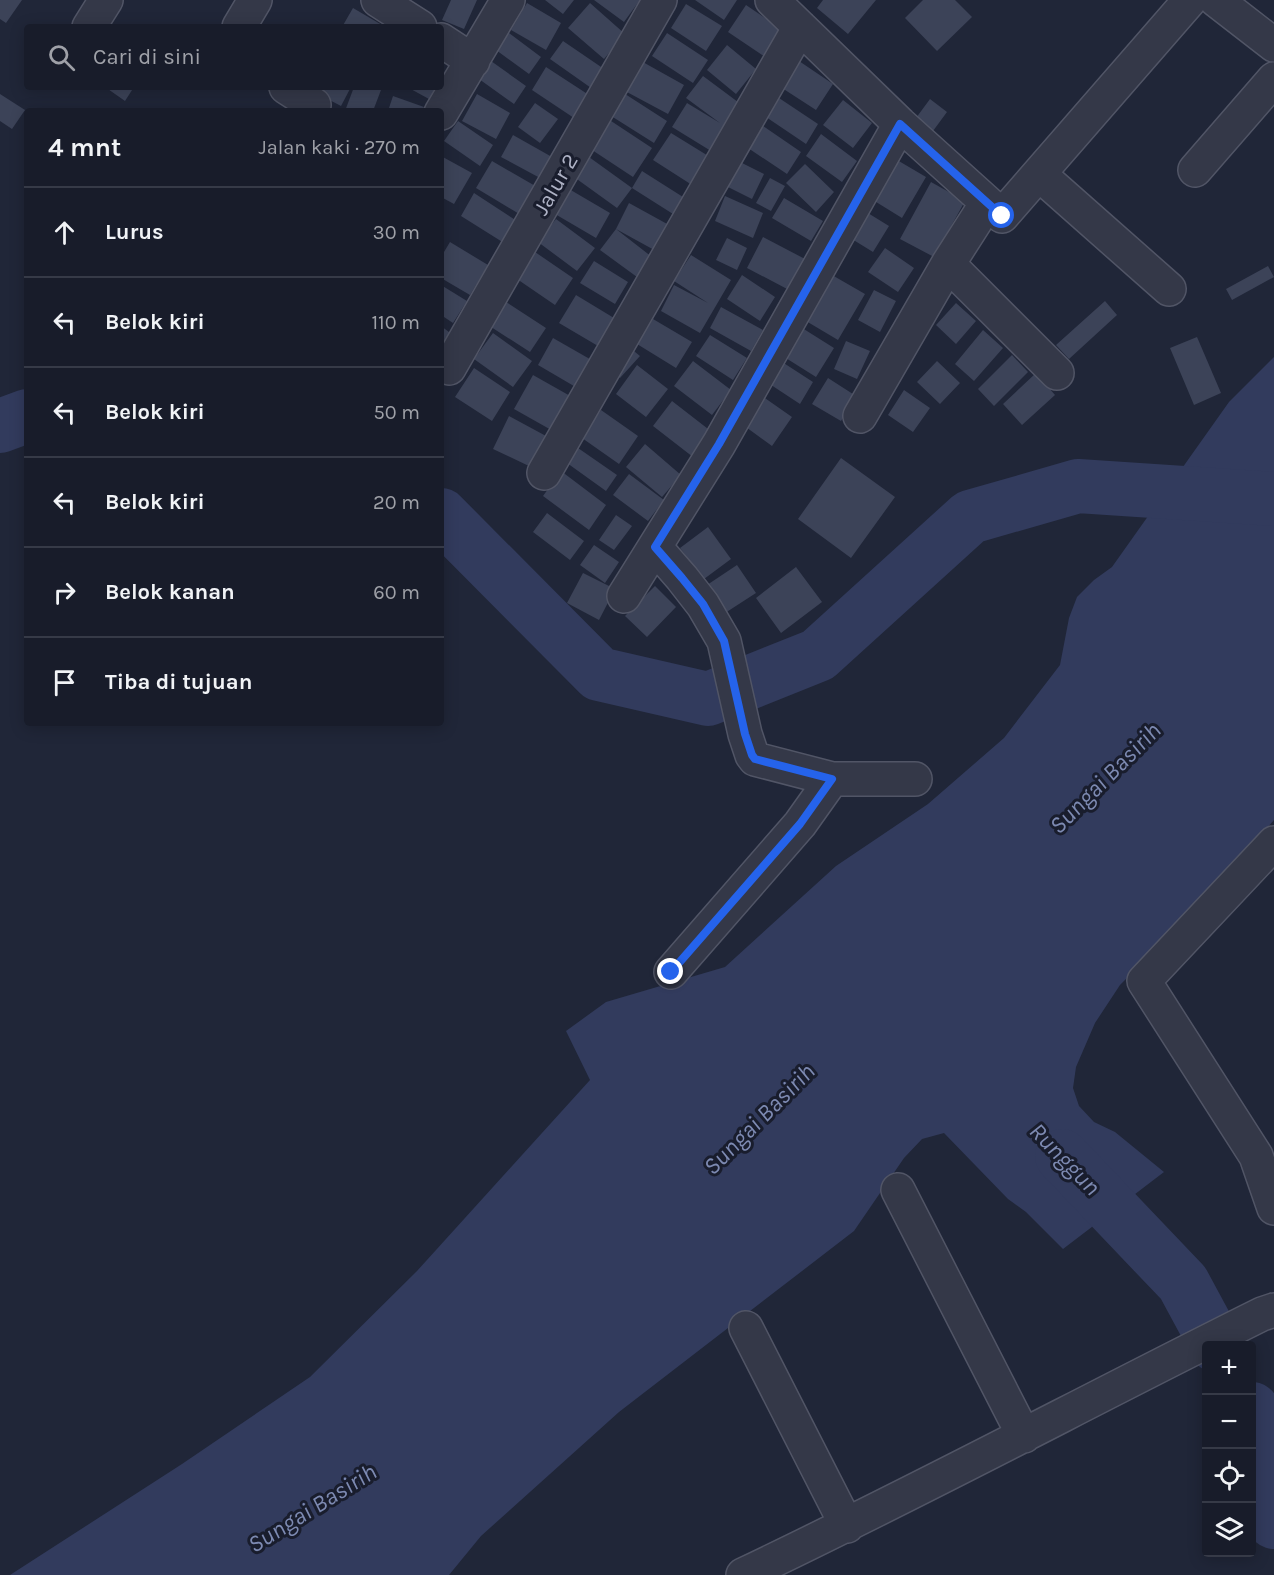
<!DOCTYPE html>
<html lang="id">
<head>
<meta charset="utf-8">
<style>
	:root { --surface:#181c2a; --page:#212532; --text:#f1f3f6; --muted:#9fa1a8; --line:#363a47 }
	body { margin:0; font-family:Karla,sans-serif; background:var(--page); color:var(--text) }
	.controls { position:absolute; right:18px; bottom:18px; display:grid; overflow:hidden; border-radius:6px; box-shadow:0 3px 15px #0003 }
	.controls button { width:54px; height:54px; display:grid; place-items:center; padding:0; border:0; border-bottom:2px solid var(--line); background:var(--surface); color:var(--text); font:30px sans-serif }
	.stop { position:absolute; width:18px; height:18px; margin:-14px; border:4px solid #2563eb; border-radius:50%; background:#fff }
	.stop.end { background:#2563eb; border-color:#fff; box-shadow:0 2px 6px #0008 }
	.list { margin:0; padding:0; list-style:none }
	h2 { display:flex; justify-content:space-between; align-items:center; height:78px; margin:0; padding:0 24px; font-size:26px }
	h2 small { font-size:20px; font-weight:400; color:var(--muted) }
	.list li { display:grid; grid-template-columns:39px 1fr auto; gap:18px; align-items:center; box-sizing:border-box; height:90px; padding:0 24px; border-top:2px solid var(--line) }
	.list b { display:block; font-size:22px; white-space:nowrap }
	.list em { font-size:20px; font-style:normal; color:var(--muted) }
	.icon { flex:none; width:33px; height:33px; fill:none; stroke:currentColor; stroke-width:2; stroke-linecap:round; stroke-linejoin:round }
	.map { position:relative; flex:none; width:1274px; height:1575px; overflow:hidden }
	.search { position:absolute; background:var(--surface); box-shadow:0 3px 15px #0003; left:24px; top:24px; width:420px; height:66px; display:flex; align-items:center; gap:15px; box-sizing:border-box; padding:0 21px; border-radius:6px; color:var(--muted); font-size:22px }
	.panel { position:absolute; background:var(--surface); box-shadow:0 3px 15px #0003; left:24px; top:108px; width:420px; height:618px; border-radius:6px }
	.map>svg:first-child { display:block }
	.water { fill:#323b5d }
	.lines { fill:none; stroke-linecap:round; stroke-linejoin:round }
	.river { stroke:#323b5d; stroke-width:54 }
	.building { fill:#3c4358 }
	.minor-casing { stroke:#515566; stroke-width:36 }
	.minor { stroke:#343848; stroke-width:33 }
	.route { stroke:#2563eb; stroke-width:8 }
	.labels { text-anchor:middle; stroke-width:6; stroke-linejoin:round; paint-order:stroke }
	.street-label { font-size:22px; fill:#aeb2c5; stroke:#191d2d }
	.water-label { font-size:24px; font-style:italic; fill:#7d8ab2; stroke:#191d2d }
</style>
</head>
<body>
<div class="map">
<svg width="1274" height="1575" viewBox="0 0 1274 1575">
	<rect width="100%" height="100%" fill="#202638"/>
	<path class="water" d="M1274 357V820L1206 898 1120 985 1095 1023 1076 1067 1073 1088 1079 1106 1094 1122 1115 1132 1164 1172 1063 1249 1026 1212 1008 1199 944 1133 922 1139 904 1158 854 1231 619 1412 481 1536 449 1575H10L182 1464 310 1377 417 1271 590 1080 566 1031 606 1002 725 967 836 866 928 804 1004 738 1060 665 1069 618 1077 597 1094 580 1112 567 1229 402Z"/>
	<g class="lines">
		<path class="river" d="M0 426 27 416
			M441 515 599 674 708 699 818 655 970 517 1078 486 1274 499
			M1062 1156 1183 1283 1217 1346
			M1252 1409 1269 1440 1274 1522"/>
	</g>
	<path class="building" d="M0 0H22L6 23 0 19Z
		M451 0H477L464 29 442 20Z
		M545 0H574L563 14Z
		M594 0H640L624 22Z
		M695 0H737L724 20Z
		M823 0H876L848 34 817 8Z
		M923 0H955L972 17 937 51 905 18Z
		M527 3 561 23 546 50 511 30Z
		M590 3 625 34 604 59 568 28Z
		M686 4 722 26 706 51 671 28Z
		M746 5 786 32 768 59 728 32Z
		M353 8 382 25V27H342Z
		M509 33 541 57 529 74 496 50Z
		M667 33 708 60 693 83 652 56Z
		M563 41 607 71 594 90 550 59Z
		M727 45 756 69 736 94 707 70Z
		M491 61 526 86 514 104 479 79Z
		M641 61 684 85 668 114 625 91Z
		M799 61 833 84 816 110 782 88Z
		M546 67 592 97 577 120 532 90Z
		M703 76 742 105 711 151 672 127 687 103 720 123 686 98Z
		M105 87H134L125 101Z
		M322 87H351L341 106 318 94Z
		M354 87H373L381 90 373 111H345Z
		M407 87H436L429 99Z
		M622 92 667 121 654 143 608 114Z
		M0 94 25 110 12 129 0 121Z
		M477 94 510 113 496 139 462 121Z
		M393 96 424 107 422 111H388Z
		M779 98 818 124 806 144 766 117Z
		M930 99 947 112 933 131 916 118Z
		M843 100 872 123 853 148 823 125Z
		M535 103 558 119 540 143 518 127Z
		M605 117 652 148 633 177 586 146Z
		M458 121 493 145 480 166 444 141Z
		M760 124 801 152 787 174 745 146Z
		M671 133 710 157 692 185 653 160Z
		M821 134 857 161 842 182 806 156Z
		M513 135 552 157 540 178 501 157Z
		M441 156 472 173 454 204 441 197Z
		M589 157 632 188 642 171 683 197 673 214 632 188 617 208 574 177Z
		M892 157 926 177 902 218 868 197Z
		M492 161 537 187 521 215 476 188Z
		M740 162 764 174 752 199 728 187Z
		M805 164 834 192 816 212 786 183Z
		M770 178 785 186 771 211 756 203Z
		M931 182 965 201 934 257 900 239Z
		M569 189 610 213 596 238 555 214Z
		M474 193 517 221 504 243 461 216Z
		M725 196 763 213 753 238 715 221Z
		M784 198 823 221 811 241 772 218Z
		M629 203 669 225 656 251 616 229Z
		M863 210 889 226 873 252 847 236Z
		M556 219 595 248 577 271 538 242Z
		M616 229 652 257 637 277 600 250Z
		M763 237 805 259 789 290 747 268Z
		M727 238 747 248 737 270 716 260Z
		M450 242 488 265 470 295 441 278V257Z
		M885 248 914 268 898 292 868 272Z
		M535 252 573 278 555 305 517 279Z
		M691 255 731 280 700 333 661 311 674 285 708 303 674 281Z
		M594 261 628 282 615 304 580 283Z
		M1268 266 1274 277 1232 300 1226 289Z
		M742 275 775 297 760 321 727 299Z
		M832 275 865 294 838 340 806 321Z
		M441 285 467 301 453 323 441 315Z
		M874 290 896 301 880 332 858 320Z
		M576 295 614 318 598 346 559 323Z
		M503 300 546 328 530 352 488 325Z
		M1105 301 1117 315 1069 359 1056 345Z
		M956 303 976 321 956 344 936 325Z
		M721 307 763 330 751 351 710 328Z
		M653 319 692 342 676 368 637 344Z
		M441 326 453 335 441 353Z
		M799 326 834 348 816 377 781 355Z
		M983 330 1003 348 974 381 955 364Z
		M493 333 532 361 513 387 474 359Z
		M710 335 747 358 733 380 696 356Z
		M1197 337 1221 393 1194 405 1170 348Z
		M553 338 595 362 579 389 538 365Z
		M846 341 870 351 857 379 834 369Z
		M629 347 640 356 620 378 610 368Z
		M1012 355 1028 372 994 406 978 389Z
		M776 358 813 382 800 404 762 379Z
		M693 361 731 390 712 415 674 386Z
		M937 361 960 383 940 404 917 382Z
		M637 365 668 389 646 417 616 394Z
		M474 368 510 392 492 421 455 397Z
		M1036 373 1055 395 1022 425 1003 404Z
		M533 375 572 397 553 431 514 409Z
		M828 378 856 396 841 421 812 404Z
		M904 390 930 408 913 432 888 415Z
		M759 394 792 417 772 446 739 422Z
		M672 401 712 432 693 457 653 426Z
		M601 410 638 436 619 464 582 438Z
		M509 416 546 436 531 467 493 449Z
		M645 444 681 475 662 497 626 467Z
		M578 448 617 475 606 491 567 463Z
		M841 458 895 497 851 558 798 519Z
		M561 471 606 505 589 530 543 496Z
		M629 474 664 500 648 521 613 495Z
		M547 513 584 541 570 560 533 532Z
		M616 515 632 526 614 550 599 540Z
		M708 527 731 559 704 579 680 548Z
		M594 545 619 562 605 583 580 565Z
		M737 565 756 593 722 615 704 587Z
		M796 567 822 602 781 633 756 598Z
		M583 573 615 589 599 620 567 603Z
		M655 586 676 607 647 637 625 616Z"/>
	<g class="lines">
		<defs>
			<path id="minor" d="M378 0 420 27
				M772 0 900 124 1002 216 1190 0
				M1216 0 1274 45
				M89 27 106 0
				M239 27 255 0
				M441 40 473 61
				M286 87 314 105
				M441 113 508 0
				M1195 170 1274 79
				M1039 174 1169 289
				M948 264 1057 373
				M449 368 660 0
				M860 416 948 264 987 203
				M544 473 800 27
				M655 547 682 578 703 605 724 641 745 734 752 755 755 759 832 779H915
				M624 596 719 444 900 124
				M1274 843 1144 981 1256 1156 1274 1208
				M671 972 800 824 832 779
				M898 1190 1024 1436
				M746 1328 847 1526
				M743 1575C918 1492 1089 1400 1262 1314L1274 1310"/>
		</defs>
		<use href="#minor" class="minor-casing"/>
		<use href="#minor" class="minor"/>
	</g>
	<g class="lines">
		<path class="route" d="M671 972 800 824 832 779 755 759 752 755 745 734 724 641 703 604 682 578 655 547 719 444 900 124 1002 216"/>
	</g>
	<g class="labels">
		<g class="street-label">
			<text transform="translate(555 184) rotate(-60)" y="8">Jalur 2</text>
		</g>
		<g class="water-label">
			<text transform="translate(1105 778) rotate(-45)" y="8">Sungai Basirih</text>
			<text transform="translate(759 1119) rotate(-45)" y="8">Sungai Basirih</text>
			<text transform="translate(1065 1159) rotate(46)" y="8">Runggun</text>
			<text transform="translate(312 1508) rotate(-32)" y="8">Sungai Basirih</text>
		</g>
	</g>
</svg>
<div class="controls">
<button>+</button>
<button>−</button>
<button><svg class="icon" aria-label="locate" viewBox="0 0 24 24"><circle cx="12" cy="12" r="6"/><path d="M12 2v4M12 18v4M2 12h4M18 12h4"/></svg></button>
<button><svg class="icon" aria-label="layers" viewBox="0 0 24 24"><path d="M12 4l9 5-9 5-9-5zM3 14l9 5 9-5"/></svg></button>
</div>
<div class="stop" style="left:1002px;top:216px"></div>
<div class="stop end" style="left:671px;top:972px"></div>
<div class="search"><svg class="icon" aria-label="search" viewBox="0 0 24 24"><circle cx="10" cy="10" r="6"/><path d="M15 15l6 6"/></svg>Cari di sini</div>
<section class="panel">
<h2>4 mnt<small>Jalan kaki · 270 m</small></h2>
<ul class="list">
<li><svg class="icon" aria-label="ahead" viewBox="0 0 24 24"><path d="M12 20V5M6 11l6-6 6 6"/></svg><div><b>Lurus</b></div><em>30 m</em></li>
<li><svg class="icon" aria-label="left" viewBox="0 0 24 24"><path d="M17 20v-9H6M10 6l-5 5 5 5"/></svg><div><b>Belok kiri</b></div><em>110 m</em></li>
<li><svg class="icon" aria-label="left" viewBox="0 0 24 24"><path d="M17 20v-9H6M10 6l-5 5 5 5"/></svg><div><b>Belok kiri</b></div><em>50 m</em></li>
<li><svg class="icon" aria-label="left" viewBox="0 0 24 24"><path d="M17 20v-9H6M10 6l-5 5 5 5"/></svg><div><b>Belok kiri</b></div><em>20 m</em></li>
<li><svg class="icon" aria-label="right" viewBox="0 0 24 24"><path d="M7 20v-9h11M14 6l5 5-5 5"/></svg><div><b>Belok kanan</b></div><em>60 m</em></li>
<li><svg class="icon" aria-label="arrive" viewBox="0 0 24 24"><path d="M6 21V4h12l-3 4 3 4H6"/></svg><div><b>Tiba di tujuan</b></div></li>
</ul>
</section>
</div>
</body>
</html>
